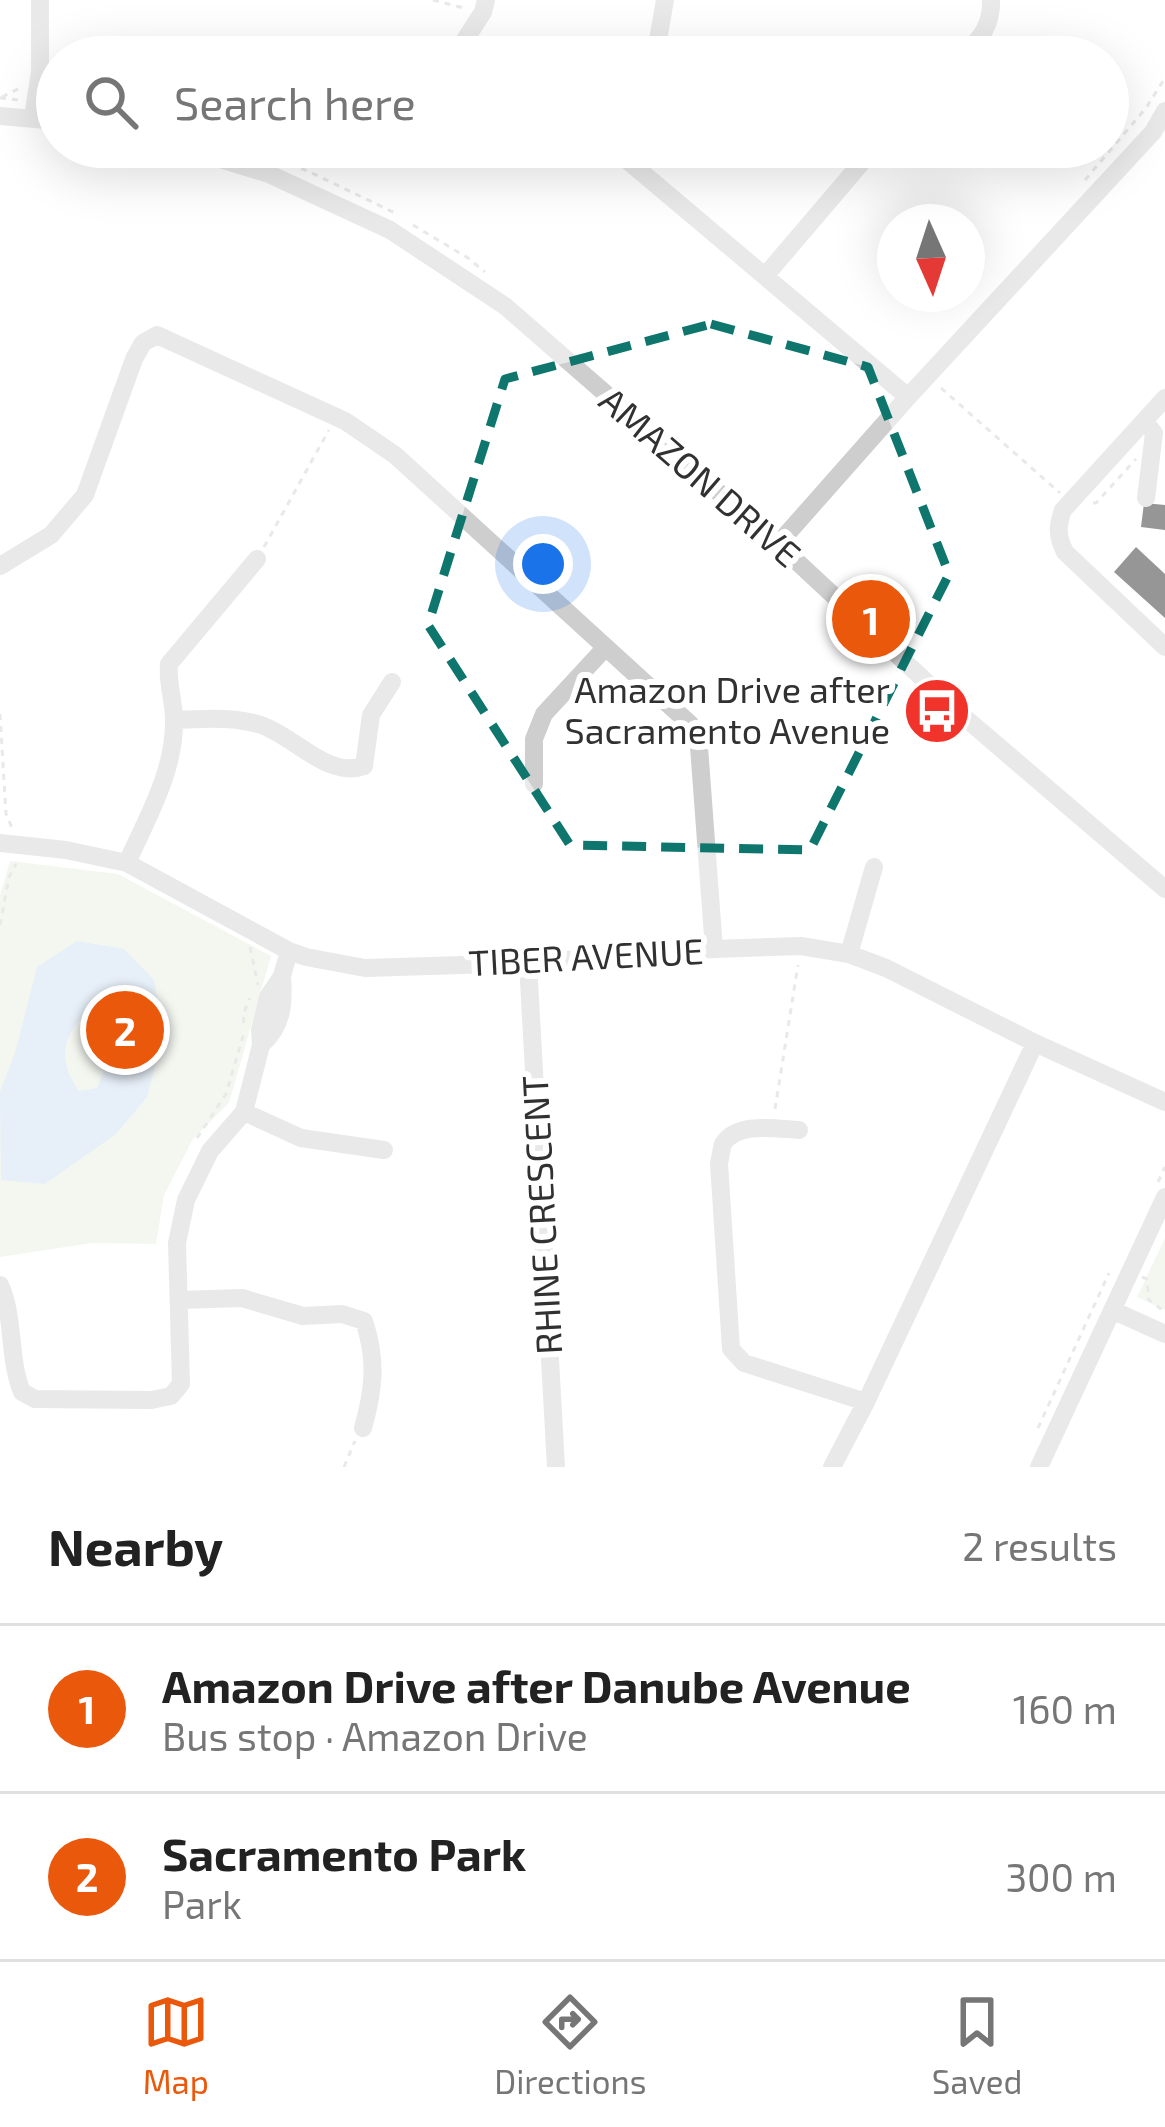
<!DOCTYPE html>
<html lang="en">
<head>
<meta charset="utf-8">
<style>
	:root { --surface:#fff; --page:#f2f2f2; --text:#222; --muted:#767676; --line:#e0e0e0; --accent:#ea580c }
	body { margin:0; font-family:"Exo 2",sans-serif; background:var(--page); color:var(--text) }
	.compass { position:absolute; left:877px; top:204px; width:108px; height:108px; border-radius:50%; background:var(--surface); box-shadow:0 12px 48px #0002; rotate:177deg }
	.you { position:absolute; left:543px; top:564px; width:42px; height:42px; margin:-30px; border:9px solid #fff; border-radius:50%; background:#1a73e8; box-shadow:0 0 0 18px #1a73e833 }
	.badge { display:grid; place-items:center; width:78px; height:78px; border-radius:50%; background:var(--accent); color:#fff; font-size:39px; font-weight:700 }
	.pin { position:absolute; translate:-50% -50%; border:6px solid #fff; box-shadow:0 3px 12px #0006 }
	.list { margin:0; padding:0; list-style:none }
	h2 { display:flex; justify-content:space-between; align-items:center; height:156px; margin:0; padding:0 48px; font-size:51px }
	h2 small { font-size:39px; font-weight:400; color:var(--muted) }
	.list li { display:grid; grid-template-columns:78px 1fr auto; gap:36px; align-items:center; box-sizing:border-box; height:168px; padding:0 48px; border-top:3px solid var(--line) }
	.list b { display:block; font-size:45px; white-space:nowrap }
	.list p { margin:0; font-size:39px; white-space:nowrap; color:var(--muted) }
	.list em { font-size:39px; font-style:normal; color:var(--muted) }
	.icon { flex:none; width:66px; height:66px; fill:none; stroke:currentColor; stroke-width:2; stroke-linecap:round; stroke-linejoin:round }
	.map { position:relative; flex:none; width:1165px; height:1467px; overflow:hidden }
	.search { position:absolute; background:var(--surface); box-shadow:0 12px 48px #0002; left:36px; right:36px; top:36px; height:132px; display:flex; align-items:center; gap:30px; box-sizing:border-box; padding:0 42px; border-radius:66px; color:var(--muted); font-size:45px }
	.sheet { height:492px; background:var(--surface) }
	nav { display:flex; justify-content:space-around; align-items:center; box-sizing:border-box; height:168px; border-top:3px solid var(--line); background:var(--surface); font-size:33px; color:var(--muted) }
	nav a { display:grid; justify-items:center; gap:6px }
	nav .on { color:var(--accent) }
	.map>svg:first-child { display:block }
	.green { fill:#e5eede }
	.water { fill:#cadcef; fill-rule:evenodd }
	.building { fill:#181818 }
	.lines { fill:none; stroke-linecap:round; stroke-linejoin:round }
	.path { stroke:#cecece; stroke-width:3; stroke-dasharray:6 6; stroke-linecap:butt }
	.minor { stroke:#cecece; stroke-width:18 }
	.marked { fill:none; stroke:#0f766e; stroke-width:9; stroke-dasharray:24 15; stroke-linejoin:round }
	.labels { text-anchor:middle; stroke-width:12; stroke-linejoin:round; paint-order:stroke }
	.street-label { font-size:36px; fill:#313131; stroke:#fff }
	.poi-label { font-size:36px; fill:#313131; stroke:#fff; text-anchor:end }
</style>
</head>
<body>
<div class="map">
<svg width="1165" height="1467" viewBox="0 0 1165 1467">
	<rect width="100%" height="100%" fill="#fff"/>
	<path class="green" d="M10 861 118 874 271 956 229 1103 193 1139 164 1195 156 1244 92 1243 0 1257V895Z
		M1165 1238V1310L1137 1297Z"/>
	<path class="water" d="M77 941 124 949 154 980 161 1023 157 1059 147 1097 116 1134 45 1184 1 1180 0 1092 15 1053 37 967ZM85 1015 103 1020V1073L97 1088 79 1091C59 1063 60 1039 85 1015Z"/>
	<path class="building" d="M1144 503 1165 505V530L1141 527Z
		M1136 547 1165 574V618L1114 572Z"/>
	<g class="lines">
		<path class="path" d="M433 0 464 8
			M474 51 486 57
			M2 97 20 88
			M0 98 19 100
			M246 147 270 156
			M279 159 312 173 395 213
			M1085 180 1146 108 1165 78
			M413 225 468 258 485 272
			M941 388 1060 493
			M1093 503H1096L1136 459
			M264 547 329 430
			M0 714 6 814 12 828
			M0 925 9 877 16 864
			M250 947 258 985
			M244 1023 243 1015 250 998
			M775 1109 798 965
			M197 1138 226 1094 244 1033
			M1158 1182 1165 1167
			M1142 1277 1147 1279 1149 1300 1165 1312
			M1038 1428 1109 1273
			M344 1467 355 1441"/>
		<path class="minor" d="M454 57 483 12 486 0
			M655 57 665 0
			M962 57C980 39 992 26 991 0
			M0 116 57 121
			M33 117 40 72V0
			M181 147 269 174 390 230 505 306 778 544 963 716 1165 889
			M618 147 627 160 908 397
			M765 276 875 147
			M1165 398 1063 510C1057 527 1057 536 1065 552L1165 647
			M1144 421 1154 433 1146 498
			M778 544 908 397 1153 132 1165 111
			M0 566 51 535 85 495 134 359 143 343 157 335 345 421 395 455 690 724 699 747 714 949
			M174 720C203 719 233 716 261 725 294 736 328 779 364 766L371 715 392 682
			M534 784V739L544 714 605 648
			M0 843 66 850 127 863 289 951 306 957 365 968 528 963 714 949 801 946 849 954 886 968 1035 1043 1165 1102
			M127 863C147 818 175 771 174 720 174 700 167 684 169 664L257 559
			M849 954 874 867
			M528 963 556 1467
			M261 1045C283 1026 284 1003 282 976
			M244 1112 301 1138 384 1150
			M799 1130C777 1129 737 1121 723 1144 722 1146 720 1160 719 1163L731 1349 744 1363 866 1402
			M0 1285C15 1318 8 1358 22 1392L35 1399 151 1400 171 1396 181 1384 177 1243 186 1200 210 1151 244 1112 261 1045 260 1030 268 997 282 976 289 951
			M180 1300 242 1298 303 1316 342 1314 364 1321C377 1360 374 1389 363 1428
			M1112 1310 1165 1334
			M832 1467 866 1402 1035 1043
			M1039 1467 1165 1197"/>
	</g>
	<path d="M0 0H1165V1467H0ZM711 324 868 367 949 574 810 850 570 845 428 625 505 379Z" fill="#fff" fill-opacity=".55" fill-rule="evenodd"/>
	<path class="marked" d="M711 324 868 367 949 574 810 850 570 845 428 625 505 379Z"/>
	<defs>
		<symbol id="bus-disc" viewBox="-11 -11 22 22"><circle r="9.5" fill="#f0332b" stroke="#fff"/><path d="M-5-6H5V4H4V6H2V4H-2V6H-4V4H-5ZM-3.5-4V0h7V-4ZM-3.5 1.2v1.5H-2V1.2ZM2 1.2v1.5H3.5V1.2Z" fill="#fff"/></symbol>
	</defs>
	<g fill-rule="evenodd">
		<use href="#bus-disc" x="899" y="673" width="76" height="76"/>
	</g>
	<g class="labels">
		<g class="street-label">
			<text transform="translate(700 477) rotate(41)" y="13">AMAZON DRIVE</text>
			<text transform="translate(586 957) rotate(-3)" y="13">TIBER AVENUE</text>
			<text transform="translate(542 1215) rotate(-93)" y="13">RHINE CRESCENT</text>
		</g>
		<g class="poi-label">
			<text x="890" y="703">Amazon Drive after<tspan x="890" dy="41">Sacramento Avenue</tspan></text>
		</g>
	</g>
</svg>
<svg class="compass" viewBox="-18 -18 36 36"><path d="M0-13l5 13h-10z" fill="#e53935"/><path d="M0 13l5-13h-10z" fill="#767676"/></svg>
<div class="you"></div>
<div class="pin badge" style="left:871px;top:619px">1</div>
<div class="pin badge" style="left:125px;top:1030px">2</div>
<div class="search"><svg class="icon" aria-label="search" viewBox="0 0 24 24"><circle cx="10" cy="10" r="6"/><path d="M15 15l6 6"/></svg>Search here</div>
</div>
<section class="sheet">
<h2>Nearby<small>2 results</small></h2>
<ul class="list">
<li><span class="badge">1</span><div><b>Amazon Drive after Danube Avenue</b><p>Bus stop · Amazon Drive</p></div><em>160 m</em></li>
<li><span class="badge">2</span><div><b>Sacramento Park</b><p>Park</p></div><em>300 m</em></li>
</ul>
</section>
<nav>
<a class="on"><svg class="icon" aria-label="map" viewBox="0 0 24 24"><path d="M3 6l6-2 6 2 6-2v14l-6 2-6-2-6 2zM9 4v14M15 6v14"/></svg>Map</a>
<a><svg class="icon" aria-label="directions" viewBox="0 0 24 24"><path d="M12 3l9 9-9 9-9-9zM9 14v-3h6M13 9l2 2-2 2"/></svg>Directions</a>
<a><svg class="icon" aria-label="saved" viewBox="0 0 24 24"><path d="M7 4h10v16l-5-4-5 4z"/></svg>Saved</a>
</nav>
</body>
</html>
